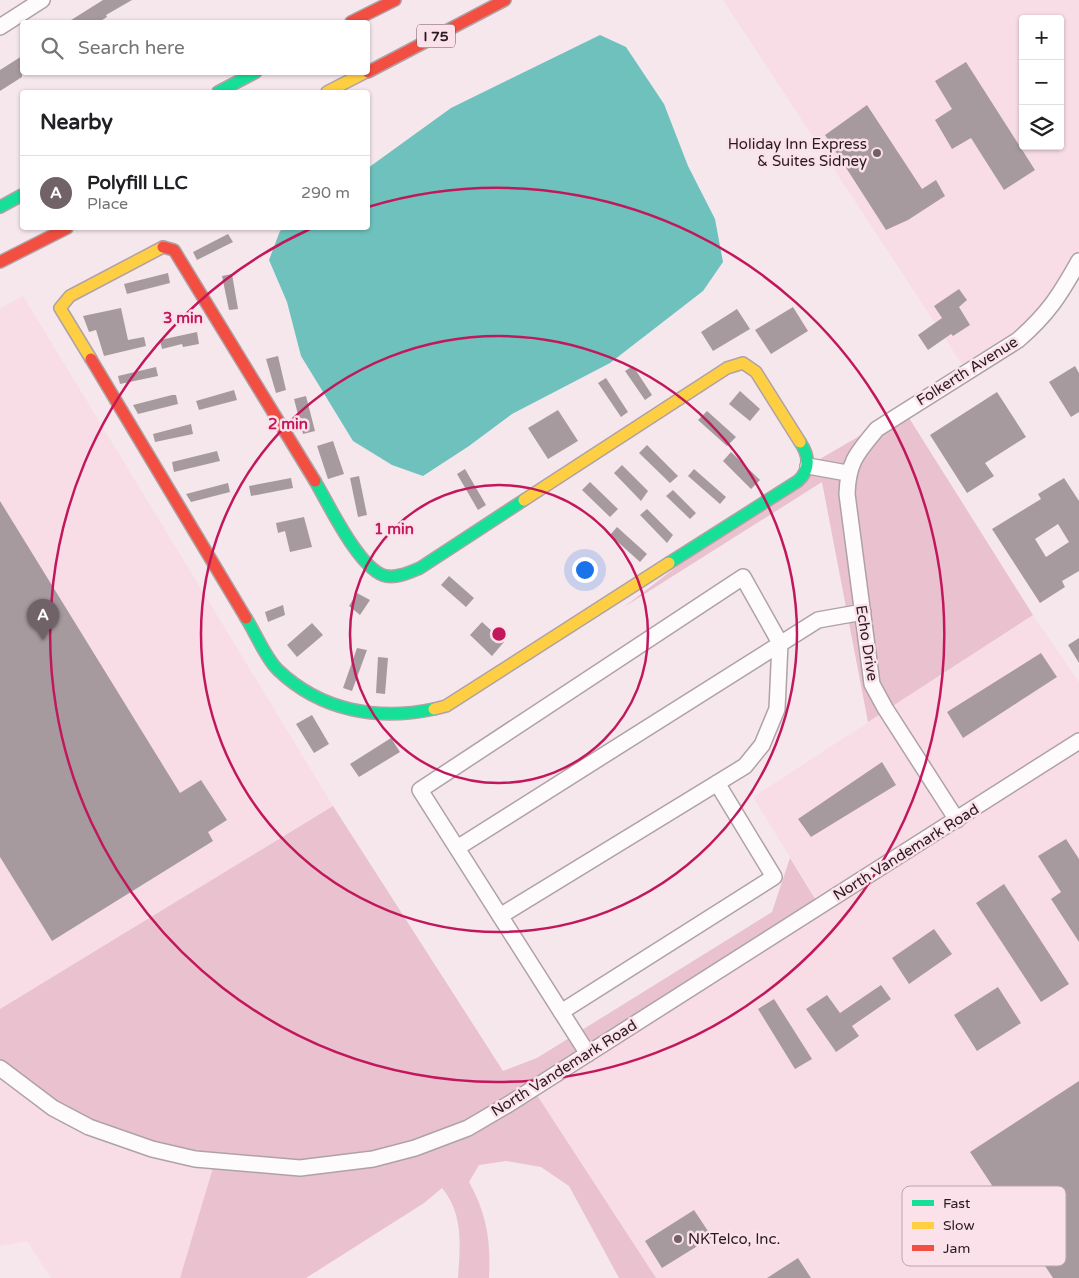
<!DOCTYPE html>
<html lang="en">
<head>
<meta charset="utf-8">
<style>
	:root { --surface:#fff; --page:#f6f6f6; --text:#202124; --muted:#757577; --line:#e0e0e0; --accent:#706267 }
	body { margin:0; font-family:"Varela Round",sans-serif; background:var(--page); color:var(--text) }
	.controls { position:absolute; right:15px; top:15px; display:grid; overflow:hidden; border-radius:5px; box-shadow:0 1px 4px #0004 }
	.controls button { width:45px; height:45px; display:grid; place-items:center; padding:0; border:0; border-bottom:1px solid var(--line); background:var(--surface); color:var(--text); font:25px sans-serif }
	.you { position:absolute; left:584px; top:569px; width:18px; height:18px; margin:-12px; border:4px solid #fff; border-radius:50%; background:#1a73e8; box-shadow:0 0 0 8px #1a73e833 }
	.badge { display:grid; place-items:center; width:32px; height:32px; border-radius:50%; background:var(--accent); color:#fff; font-size:16px; font-weight:700 }
	.pin { position:absolute; translate:-50% -41px; filter:drop-shadow(0 1px 2px #0008) }
	.pin::after { content:''; position:absolute; top:26px; width:18px; height:15px; background:inherit; clip-path:polygon(0 0,100% 0,50% 100%) }
	.list { margin:0; padding:0; list-style:none }
	h2 { display:flex; justify-content:space-between; align-items:center; height:65px; margin:0; padding:0 20px; font-size:21px }
	h2 small { font-size:16px; font-weight:400; color:var(--muted) }
	.list li { display:grid; grid-template-columns:32px 1fr auto; gap:15px; align-items:center; box-sizing:border-box; height:75px; padding:0 20px; border-top:1px solid var(--line) }
	.list b { display:block; font-size:19px; white-space:nowrap }
	.list p { margin:0; font-size:16px; white-space:nowrap; color:var(--muted) }
	.list em { font-size:16px; font-style:normal; color:var(--muted) }
	.icon { flex:none; width:28px; height:28px; fill:none; stroke:currentColor; stroke-width:2; stroke-linecap:round; stroke-linejoin:round }
	.map { position:relative; flex:none; width:1079px; height:1278px; overflow:hidden }
	.search { position:absolute; background:var(--surface); box-shadow:0 1px 4px #0004; left:20px; top:20px; width:350px; height:55px; display:flex; align-items:center; gap:12px; box-sizing:border-box; padding:0 18px; border-radius:5px; color:var(--muted); font-size:19px }
	.panel { position:absolute; background:var(--surface); box-shadow:0 1px 4px #0004; left:20px; top:90px; width:350px; height:140px; border-radius:5px }
	.map>svg:first-child { display:block }
	.built { fill:#f9dde6; fill-rule:evenodd }
	.green { fill:#e9c1cf }
	.water { fill:#6ec1bc }
	.building { fill:#a79a9f; fill-rule:evenodd }
	.lines { fill:none; stroke-linecap:round; stroke-linejoin:round }
	.street-casing { stroke:#afa2a6; stroke-width:18 }
	.fast-casing { stroke:#afa2a6; stroke-width:14 }
	.slow-casing { stroke:#afa2a6; stroke-width:14 }
	.jam-casing { stroke:#afa2a6; stroke-width:14 }
	.street { stroke:#fefbfc; stroke-width:15 }
	.fast { stroke:#16e098; stroke-width:11 }
	.slow { stroke:#ffcf43; stroke-width:11 }
	.jam { stroke:#f24e42; stroke-width:11 }
	.ring { fill:none; stroke:#c2185b; stroke-width:2.5 }
	.poi-dot { fill:#706267; stroke:#fbe1ea; stroke-width:2 }
	.labels { text-anchor:middle; stroke-width:5; stroke-linejoin:round; paint-order:stroke }
	.shield { fill:#fbe1ea; stroke:#68565d; stroke-width:1 }
	.shield-label { font-size:14px; font-weight:bold; fill:#291a20 }
	.poi-label { font-size:15px; fill:#291a20; stroke:#fbe1ea; text-anchor:end }
	.street-label { font-size:15px; fill:#291a20; stroke:#fbe1ea }
	.key { fill:#fbe1ea; stroke:#bca5ad; stroke-width:1 }
	.key-label { font-size:14px; fill:#291a20 }
	.centre { fill:#c2185b; stroke:#fbe1ea; stroke-width:2.5 }
	.ring-label { font-size:15px; text-anchor:middle; font-weight:bold; fill:#c2185b; stroke:#fbe1ea; stroke-width:5; stroke-linejoin:round; paint-order:stroke }
</style>
</head>
<body>
<div class="map">
<svg width="1079" height="1278" viewBox="0 0 1079 1278">
	<rect width="100%" height="100%" fill="#f5e7ec"/>
	<path class="built" d="M723 0H1079V274L1050 309 967 372ZM1023 19H1060V146H1023Z
		M23 296 333 806 0 1009V308Z
		M1033 615 1079 682V1278H656L533 1089 820 906 753 797Z
		M0 1068 215 1161 180 1278H51L27 1241 0 1246Z"/>
	<path class="green" d="M904 410 1033 615 868 722 822 482 624 607 808 466Z
		M333 806 503 1071 537 1058 772 912 790 858 820 907 533 1089 656 1278H619L569 1186 541 1167 506 1161 479 1165 469 1182C487 1214 491 1242 489 1278H458C460 1247 464 1214 442 1188L424 1203 306 1278H180L215 1161 89 1127 0 1068V1009Z"/>
	<path class="water" d="M600 35 626 47 664 104 688 166 715 219 723 262 703 291 610 363 512 414 469 446 423 476 392 465 353 441 301 356 287 302 269 260 280 231 285 228H368V168L451 108Z"/>
	<path class="building" d="M103 0H132L106 15 107 17 99 22H68Z
		M22 56V77L0 91V70Z
		M966 62 1035 170 1004 190 971 138 952 149 935 120 952 109 935 81Z
		M867 105 922 189 936 180 945 196 908 220 886 230 825 135Z
		M228 234 233 242 197 260 193 252Z
		M168 273 170 283 127 294 124 284Z
		M232 274 238 309 229 310 222 276Z
		M959 289 967 300 959 307 970 325 953 336 951 334 928 350 918 335 942 318 934 306Z
		M793 307 808 331 771 354 755 330Z
		M121 308 128 340 144 337 146 346 104 356 96 330 89 332 83 316Z
		M737 309 750 329 713 351 701 332Z
		M197 332 199 344 183 347 182 344 162 349 160 340Z
		M278 356 286 390 276 393 266 359Z
		M633 366 652 395 645 400 625 371Z
		M1075 366 1079 373V412L1071 417 1049 382Z
		M156 367 158 376 120 384 118 376Z
		M606 378 628 412 621 417 598 383Z
		M234 390 237 400 199 410 196 401Z
		M740 391 760 409 750 421 729 404Z
		M997 392 1026 437 985 463 994 476 967 493 930 435Z
		M172 395H176L178 404 138 414 133 405Z
		M306 396 315 431 303 434 294 399Z
		M558 410 578 441 548 459 528 428Z
		M707 411 736 437 727 446 698 420Z
		M191 424 193 434 155 442 153 434Z
		M333 441 344 474 328 479 317 446Z
		M647 445 678 476 670 483 639 453Z
		M217 451 220 461 174 472 172 462Z
		M731 452 760 480 751 489 723 461Z
		M622 465 648 491 641 501 614 473Z
		M465 469 486 505 478 510 457 474Z
		M694 469 726 497 720 504 688 476Z
		M359 476 367 515 358 517 350 478Z
		M291 478 293 488 251 496 249 486Z
		M1064 478 1079 501V571L1062 581 1065 587 1040 603 992 529 1041 499 1038 494ZM1058 524 1069 542 1046 557 1035 539Z
		M590 482 618 509 610 517 582 490Z
		M228 483 230 492 191 502 186 494Z
		M673 490 696 513 690 519 666 496Z
		M0 501 180 793 201 780 227 820 208 832 213 841 52 941 0 857Z
		M647 509 673 535 667 543 640 515Z
		M304 517 312 547 290 552 285 531 278 533 276 523Z
		M617 527 647 554 640 562 610 535Z
		M449 576 474 598 466 607 441 585Z
		M357 593 370 600 360 615 349 606Z
		M283 605 285 615 268 622 265 612Z
		M482 622 504 642 492 656 470 635Z
		M312 623 323 635 297 657 287 645Z
		M1079 638V663L1068 645Z
		M357 648 367 650 352 691 343 688Z
		M1041 653 1057 677 963 738 947 712Z
		M378 657 388 658 385 694 376 693Z
		M312 715 329 744 314 753 296 724Z
		M391 738 400 752 359 777 350 764Z
		M882 762 896 785 811 837 798 819Z
		M1066 839 1079 859V942L1051 899 1061 892 1038 856Z
		M1004 884 1069 984 1041 1002 976 903Z
		M934 929 952 954 909 984 892 958Z
		M881 985 891 999 852 1026 859 1036 836 1052 806 1009 827 995 840 1013Z
		M998 987 1021 1023 977 1051 954 1015Z
		M774 999 812 1059 795 1069 758 1009Z
		M1079 1081V1278H1053L970 1152Z
		M694 1210 712 1237 662 1268 645 1241Z
		M798 1258 811 1278H767Z"/>
	<g class="lines">
		<defs>
			<path id="street" d="M0 27 42 0
				M808 466 847 473
				M957 820 885 708 872 684 847 494C848 462 857 453 877 429L1018 340C1048 314 1060 295 1079 261
				M457 848 818 620 863 612
				M500 916 745 766 762 745 777 709 780 643 743 577 420 790 588 1054
				M561 1012 774 877 717 783
				M0 1068 53 1108 89 1127 152 1149 195 1159 300 1168 373 1159 415 1148 468 1128 509 1104 1079 741"/>
			<path id="fast" d="M218 92 256 72
				M0 207 22 195
				M315 481C328 503 360 571 386 576 398 578 410 572 420 568L524 500
				M669 563 798 481C811 469 809 455 800 442
				M246 618C255 632 266 659 278 670 321 711 378 721 434 709"/>
			<path id="slow" d="M327 92 366 72
				M91 359 60 308 70 296 163 247
				M524 500 727 368 743 363 756 372 800 442
				M434 709 446 706 669 563"/>
			<path id="jam" d="M351 22 395 0
				M368 72 505 0
				M163 247 174 250 315 481
				M0 262 67 228
				M91 359 246 618"/>
		</defs>
		<use href="#street" class="street-casing"/>
		<use href="#fast" class="fast-casing"/>
		<use href="#slow" class="slow-casing"/>
		<use href="#jam" class="jam-casing"/>
		<use href="#street" class="street"/>
		<use href="#fast" class="fast"/>
		<use href="#slow" class="slow"/>
		<use href="#jam" class="jam"/>
	</g>
	<g class="ring">
		<circle cx="499" cy="634" r="149"/>
		<circle cx="499" cy="634" r="298"/>
		<path d="M368 207A447 447 0 1 1 310 229"/>
	</g>
	<g class="poi-dot">
		<circle cx="877" cy="153" r="5"/>
		<circle cx="678" cy="1239" r="5"/>
	</g>
	<g class="labels">
		<rect class="shield" x="417" y="24.5" width="38" height="23" rx="4"/>
		<g class="shield-label">
			<text x="436" y="41">I 75</text>
		</g>
		<g class="poi-label">
			<text x="867" y="149">Holiday Inn Express<tspan x="867" dy="17">&amp; Suites Sidney</tspan></text>
			<text x="688" y="1244" text-anchor="start">NKTelco, Inc.</text>
		</g>
		<g class="street-label">
			<text transform="translate(967 371) rotate(-32)" y="5">Folkerth Avenue</text>
			<text transform="translate(867 643) rotate(81)" y="5">Echo Drive</text>
			<text transform="translate(906 852) rotate(-32)" y="5">North Vandemark Road</text>
			<text transform="translate(564 1068) rotate(-32)" y="5">North Vandemark Road</text>
		</g>
	</g>
	<rect x="902" y="1186" width="164" height="80" rx="8" class="key"/>
	<rect x="912" y="1200" width="22" height="6" fill="#16e098"/>
	<rect x="912" y="1222" width="22" height="7" fill="#ffcf43"/>
	<rect x="912" y="1245" width="22" height="6" fill="#f24e42"/>
	<g class="key-label">
		<text x="943" y="1208">Fast</text>
		<text x="943" y="1230">Slow</text>
		<text x="943" y="1253">Jam</text>
	</g>
	<circle cx="499" cy="634" r="8" class="centre"/>
	<g class="ring-label">
		<text x="183" y="323">3 min</text>
		<text x="288" y="429">2 min</text>
		<text x="394" y="534">1 min</text>
	</g>
</svg>
<div class="controls">
<button>+</button>
<button>−</button>
<button><svg class="icon" aria-label="layers" viewBox="0 0 24 24"><path d="M12 4l9 5-9 5-9-5zM3 14l9 5 9-5"/></svg></button>
</div>
<div class="you"></div>
<div class="pin badge" style="left:43px;top:640px">A</div>
<div class="search"><svg class="icon" aria-label="search" viewBox="0 0 24 24"><circle cx="10" cy="10" r="6"/><path d="M15 15l6 6"/></svg>Search here</div>
<section class="panel">
<h2>Nearby<small></small></h2>
<ul class="list">
<li><span class="badge">A</span><div><b>Polyfill LLC</b><p>Place</p></div><em>290 m</em></li>
</ul>
</section>
</div>
</body>
</html>
